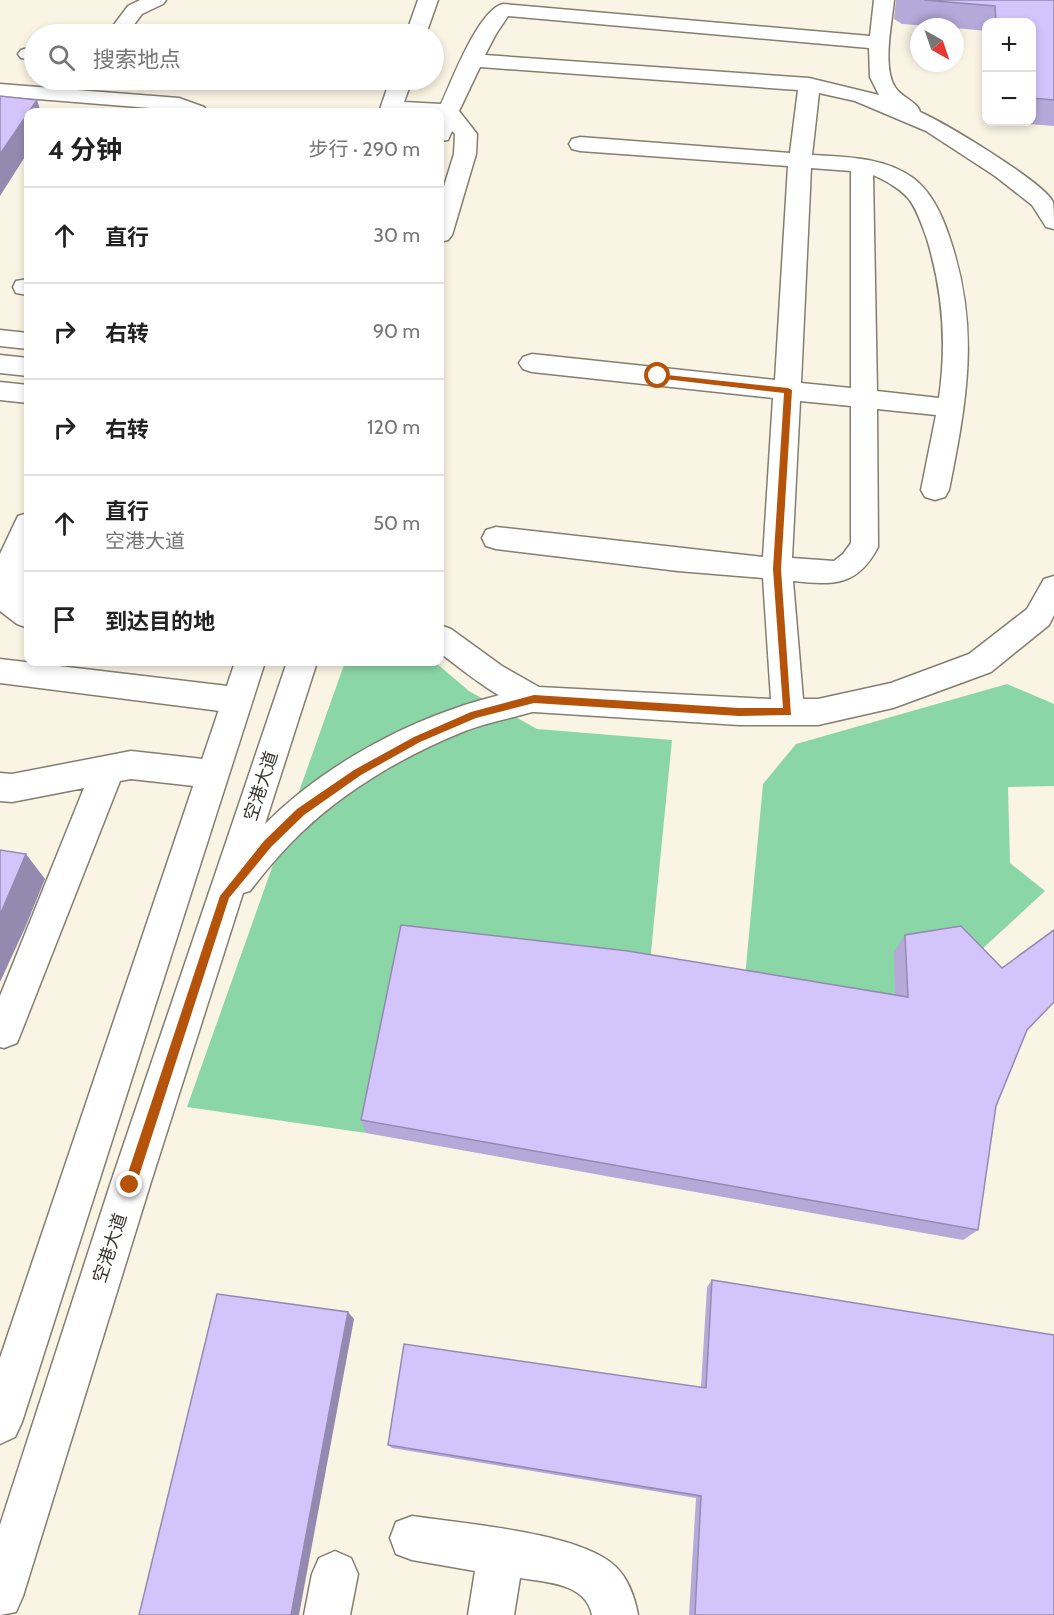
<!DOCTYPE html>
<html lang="zh">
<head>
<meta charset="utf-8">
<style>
	:root { --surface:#fff; --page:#f2f2f2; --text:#222; --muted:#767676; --line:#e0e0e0 }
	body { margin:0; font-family:Cabin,"Noto Sans SC",sans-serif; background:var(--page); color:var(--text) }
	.controls { position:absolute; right:18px; top:18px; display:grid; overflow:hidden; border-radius:12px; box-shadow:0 3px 9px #0003 }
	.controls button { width:54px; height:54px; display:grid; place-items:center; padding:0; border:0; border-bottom:2px solid var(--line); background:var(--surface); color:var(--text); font:30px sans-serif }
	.compass { position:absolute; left:910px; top:18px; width:54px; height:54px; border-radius:50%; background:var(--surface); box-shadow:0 3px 9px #0003; rotate:140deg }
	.stop { position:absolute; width:18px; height:18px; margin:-14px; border:4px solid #b45309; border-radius:50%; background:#fff }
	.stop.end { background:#b45309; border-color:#fff; box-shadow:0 2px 6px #0008 }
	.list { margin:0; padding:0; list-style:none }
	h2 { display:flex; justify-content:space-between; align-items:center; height:78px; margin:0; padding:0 24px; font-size:26px }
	h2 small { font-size:20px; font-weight:400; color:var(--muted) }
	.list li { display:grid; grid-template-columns:39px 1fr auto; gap:18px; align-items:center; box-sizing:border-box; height:96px; padding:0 24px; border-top:2px solid var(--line) }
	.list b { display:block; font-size:22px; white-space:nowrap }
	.list p { margin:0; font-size:20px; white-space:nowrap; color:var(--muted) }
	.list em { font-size:20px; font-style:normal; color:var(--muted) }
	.icon { flex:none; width:33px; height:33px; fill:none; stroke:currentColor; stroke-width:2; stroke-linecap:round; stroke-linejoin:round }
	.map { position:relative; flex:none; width:1054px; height:1615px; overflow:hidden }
	.search { position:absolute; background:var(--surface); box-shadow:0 3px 9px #0003; left:24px; top:24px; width:420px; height:66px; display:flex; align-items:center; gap:15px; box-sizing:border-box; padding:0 21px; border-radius:33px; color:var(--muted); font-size:22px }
	.panel { position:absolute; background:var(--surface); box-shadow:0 3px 9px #0003; left:24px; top:108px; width:420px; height:558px; border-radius:12px }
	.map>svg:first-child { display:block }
	.green { fill:#8bd6a7 }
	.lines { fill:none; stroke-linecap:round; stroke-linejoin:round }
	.minor-casing { stroke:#837e70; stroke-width:3 }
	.major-casing { stroke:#837e70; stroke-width:3 }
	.minor { fill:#fff; fill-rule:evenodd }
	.major { fill:#fff; fill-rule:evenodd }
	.wall { fill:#b5a9d9 }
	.shaded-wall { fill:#948ab0 }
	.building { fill:#d3c5fc; stroke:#948ab0; stroke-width:1.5 }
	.route { fill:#b45309 }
	.labels { text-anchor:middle; stroke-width:4.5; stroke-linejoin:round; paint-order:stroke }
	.street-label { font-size:18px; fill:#36342e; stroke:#fff }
</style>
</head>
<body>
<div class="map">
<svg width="1054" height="1615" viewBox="0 0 1054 1615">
	<rect width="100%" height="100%" fill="#faf4e4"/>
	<path class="green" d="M345 662H435L469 691 537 729 672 740 649 972 366 1133 187 1107Z
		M1007 684 1054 704V786L1008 787 1010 863 1045 891 967 963 896 1013 744 988 763 784 796 744Z"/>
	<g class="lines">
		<defs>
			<path id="minor" d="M140 0H166L163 4 142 14 127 34H107L128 6Z
				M418 0H438L426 34H406Z
				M874 0H894C892 23 882 67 895 87 901 97 918 102 920 112 943 122 1044 182 1053 202 1054 209 1054 221 1054 229L1046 227 1032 205 995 176 926 131 855 101 819 93 812 155C846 157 884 157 913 178 932 192 943 217 950 239 980 328 967 400 949 490L945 497 935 500 925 497 921 490 936 415 877 409 878 547C857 587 833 585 793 581L803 699H818L891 683 969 654 1027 609 1044 579 1054 576V615L1049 625 991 672 893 708 818 725H739L534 712C499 700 469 675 440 653V625L451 629 502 666 539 687 771 699 763 578 678 571 496 549 486 546 482 538 486 530 496 527 763 557 773 398 532 372 523 369 519 363 523 357 532 354 775 380 788 166 580 151 572 149 569 144 572 139 580 137 790 153 798 90 480 67 459 111 477 134 476 154 452 235 448 240 440 242V199L454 154 455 134 452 131 448 140 440 141V112H379L390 80H412L404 102 441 104C452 81 478 10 503 4L870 36ZM508 16 869 48 870 77 879 95 809 78 485 55 496 34ZM811 168 851 171V388L801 383ZM873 175C886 181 898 187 908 198 917 209 922 225 927 239 943 292 947 343 939 398L877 391ZM800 401 851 406V543L843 554 834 561 792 558Z
				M28 48H34V60L21 58 18 54 21 50Z
				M0 84 179 98 204 107 207 112H180L175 110 0 96Z
				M28 279V295L16 293 13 287 16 281Z
				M0 330 28 333V349L0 346Z
				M28 513 26 600 28 602V628L17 624 0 611V554L18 516Z
				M0 659 236 687 247 691 252 700 247 709 236 713 0 683Z
				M131 751 212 760 223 764 228 774 223 784 212 788 131 779 120 781 17 1043 4 1048 0 1047V996L84 788 12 802 0 801V773L12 774Z
				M412 1516C464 1524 578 1532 615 1566 628 1578 635 1598 638 1615H592C586 1583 545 1582 520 1578L514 1615H468L475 1571 412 1560 396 1554 390 1538 396 1522Z
				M335 1551 351 1558 358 1574 350 1615H304L312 1574 319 1558Z"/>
			<path id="major" d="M0 355 28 358V376L0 373Z
				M0 382 28 385V403L0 400Z
				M235 662H265L22 1422 15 1437 0 1444V1358Z
				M287 662H317L265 824C326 763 413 717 496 696 513 691 529 685 545 690L550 699 545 708C519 717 491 721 465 731 407 754 347 789 302 832 283 850 266 870 250 891L243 893 150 1185 23 1596 16 1612 0 1615V1525L110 1185Z"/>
		</defs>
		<use href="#minor" class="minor-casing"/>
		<use href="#major" class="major-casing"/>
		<use href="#minor" class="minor"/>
		<use href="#major" class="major"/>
	</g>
	<path class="wall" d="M896 0H1054V126L1004 122H1032V22H987V31L955 28V27H943L902 24 894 19Z
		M905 935 1027 1030 996 1106 978 1230 963 1240 366 1133 361 1120 895 995 894 952Z
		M712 1280 1054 1615H689L696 1498 392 1448 388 1445 701 1387 707 1287Z"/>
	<path class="shaded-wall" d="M37 100 41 112H28V152L0 196V154Z
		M26 854 45 879 25 928 0 982V915Z
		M348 1312 354 1319 299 1615H291Z"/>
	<path class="building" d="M924 0H1054V100L1032 98V22H996L995 6Z
		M0 96 37 100 0 154Z
		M0 850 26 854 0 915Z
		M401 925 628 951 908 997 905 935 961 926 1002 968 1054 930V1002L1027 1030 996 1106 978 1230 361 1120Z
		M712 1280 1054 1335V1615H695L701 1496 388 1445 404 1344 706 1388Z
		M217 1294 348 1312 291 1615H139Z"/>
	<path class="route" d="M658 374 788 388 792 390 781 569 791 715 739 716 534 703 476 718 420 742 361 775 304 815 271 847 229 898 136 1185 130 1191 126 1189 124 1185 220 896 264 841 297 809 354 770 414 737 471 712 534 695 739 708H783L773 569 784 393 656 378 655 376Z"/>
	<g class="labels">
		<g class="street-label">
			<text transform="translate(261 786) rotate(-72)" y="6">空港大道</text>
			<text transform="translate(110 1248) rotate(-72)" y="6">空港大道</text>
		</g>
	</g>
</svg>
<div class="controls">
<button>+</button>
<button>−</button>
</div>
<svg class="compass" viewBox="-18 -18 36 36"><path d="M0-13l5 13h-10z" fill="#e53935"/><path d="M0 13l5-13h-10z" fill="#767676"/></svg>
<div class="stop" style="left:658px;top:376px"></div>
<div class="stop end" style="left:130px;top:1185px"></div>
<div class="search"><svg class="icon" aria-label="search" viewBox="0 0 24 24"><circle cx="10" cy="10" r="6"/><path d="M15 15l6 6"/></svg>搜索地点</div>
<section class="panel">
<h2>4 分钟<small>步行 · 290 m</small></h2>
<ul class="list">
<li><svg class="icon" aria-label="ahead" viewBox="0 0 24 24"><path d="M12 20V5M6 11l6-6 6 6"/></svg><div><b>直行</b></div><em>30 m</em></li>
<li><svg class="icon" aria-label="right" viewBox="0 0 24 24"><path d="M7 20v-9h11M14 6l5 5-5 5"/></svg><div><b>右转</b></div><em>90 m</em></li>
<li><svg class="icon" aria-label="right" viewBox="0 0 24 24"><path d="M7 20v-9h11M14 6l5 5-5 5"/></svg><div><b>右转</b></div><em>120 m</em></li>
<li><svg class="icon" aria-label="ahead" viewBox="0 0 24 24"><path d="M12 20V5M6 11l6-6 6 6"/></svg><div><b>直行</b><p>空港大道</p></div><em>50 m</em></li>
<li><svg class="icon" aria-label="arrive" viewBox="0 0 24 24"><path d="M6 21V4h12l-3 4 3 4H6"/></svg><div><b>到达目的地</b></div></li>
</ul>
</section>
</div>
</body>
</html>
